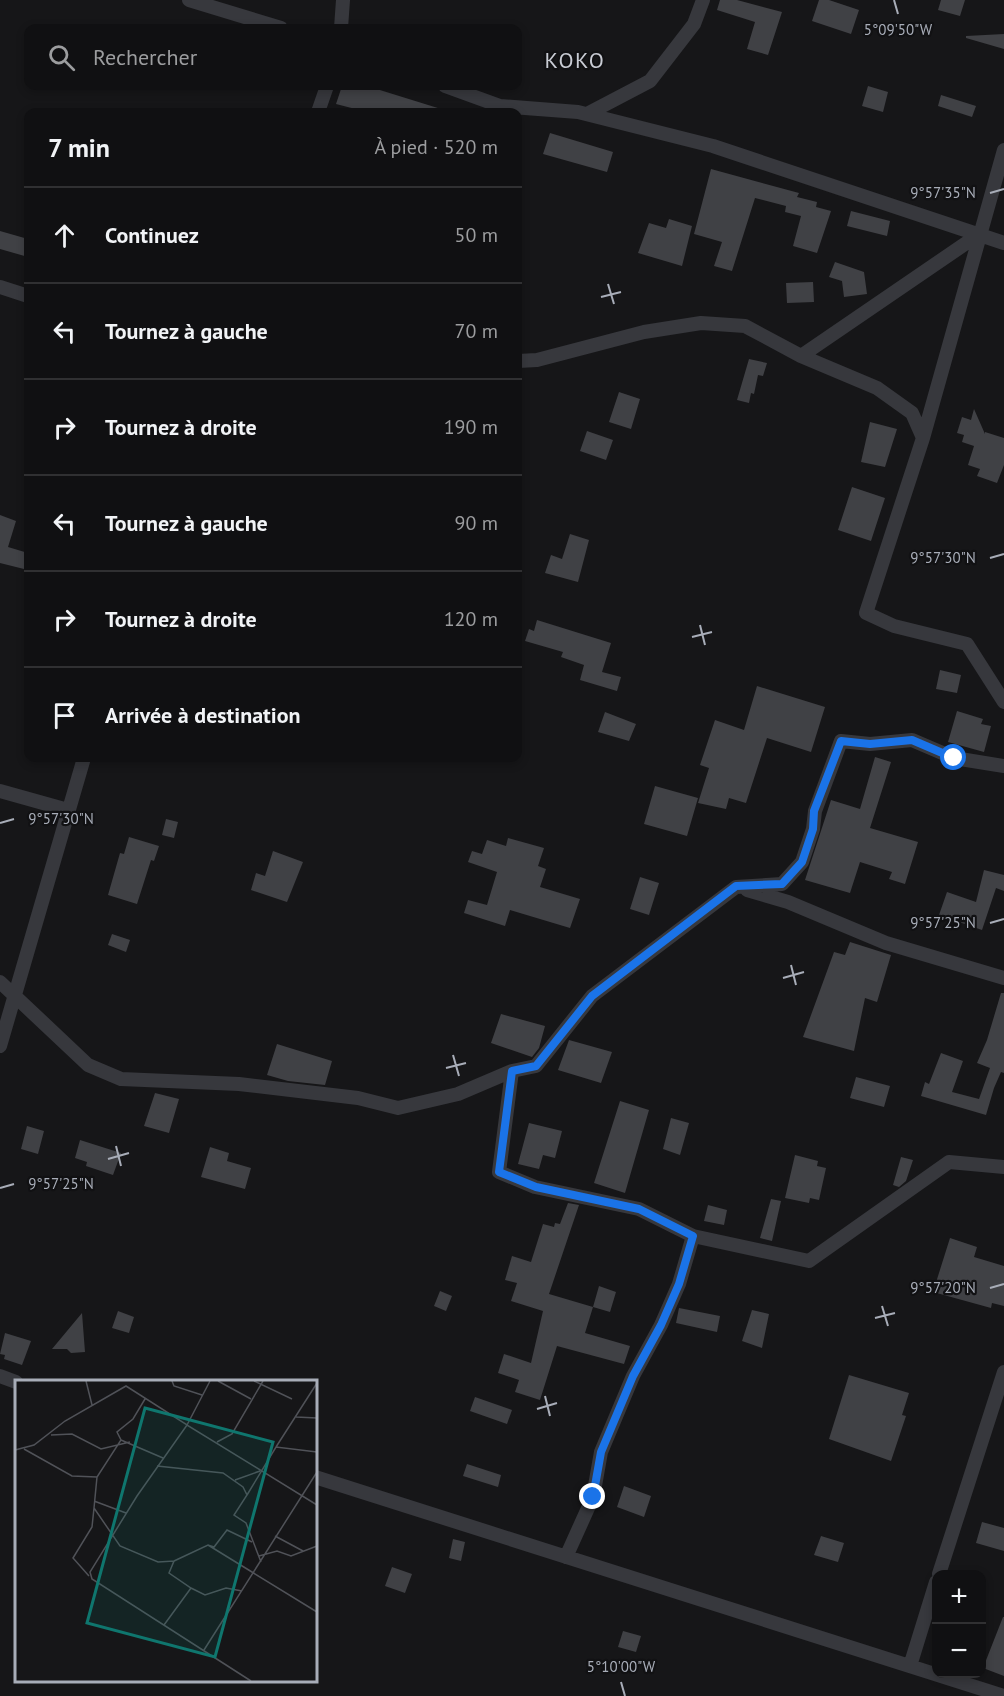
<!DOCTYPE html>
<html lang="fr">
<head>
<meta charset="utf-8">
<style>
	:root { --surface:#101012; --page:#1e1e20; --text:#f1f3f6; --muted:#9c9d9f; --line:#303032 }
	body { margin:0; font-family:"PT Sans",sans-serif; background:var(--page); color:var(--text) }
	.controls { position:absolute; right:18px; bottom:18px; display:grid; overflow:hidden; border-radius:12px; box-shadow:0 3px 9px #0003 }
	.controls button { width:54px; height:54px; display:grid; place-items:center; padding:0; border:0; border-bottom:2px solid var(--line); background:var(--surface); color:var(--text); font:30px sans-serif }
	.stop { position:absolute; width:18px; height:18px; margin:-14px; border:4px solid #1a73e8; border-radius:50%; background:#fff }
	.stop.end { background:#1a73e8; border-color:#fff; box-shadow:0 2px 6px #0008 }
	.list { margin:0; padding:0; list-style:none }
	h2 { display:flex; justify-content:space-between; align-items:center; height:78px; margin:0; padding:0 24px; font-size:26px }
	h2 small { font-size:20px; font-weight:400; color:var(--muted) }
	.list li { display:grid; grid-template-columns:39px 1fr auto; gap:18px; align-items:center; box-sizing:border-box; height:96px; padding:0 24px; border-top:2px solid var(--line) }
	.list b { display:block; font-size:22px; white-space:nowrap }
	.list em { font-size:20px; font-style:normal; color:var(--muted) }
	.icon { flex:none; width:33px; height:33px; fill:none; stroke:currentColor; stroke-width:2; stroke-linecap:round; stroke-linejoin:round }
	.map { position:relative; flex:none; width:1004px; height:1696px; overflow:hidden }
	.search { position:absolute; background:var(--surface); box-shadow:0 3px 9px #0003; left:24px; top:24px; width:498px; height:66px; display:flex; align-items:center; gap:15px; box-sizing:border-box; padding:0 21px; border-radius:12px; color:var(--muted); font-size:22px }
	.panel { position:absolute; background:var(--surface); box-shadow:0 3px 9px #0003; left:24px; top:108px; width:498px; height:654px; border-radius:12px }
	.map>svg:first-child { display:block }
	.building { fill:#404145 }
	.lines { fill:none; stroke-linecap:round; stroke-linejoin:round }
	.street { stroke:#37383d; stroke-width:14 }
	.route { stroke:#1a73e8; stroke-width:8 }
	.ticks { fill:none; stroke:#a8adb8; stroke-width:2 }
	.labels { text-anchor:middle; stroke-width:4.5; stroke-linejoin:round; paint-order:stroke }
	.neighbourhood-label { font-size:22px; letter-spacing:1.5px; fill:#c9ccd4; stroke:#111113 }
	.inset-road { fill:none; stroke:#505258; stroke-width:1.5 }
	.view { fill:#0f766e; fill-opacity:0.15; stroke:#0f766e; stroke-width:3 }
	.inset-edge { fill:none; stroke:#a8adb8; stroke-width:3 }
	.ticks-label { font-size:15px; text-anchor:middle; fill:#a8adb8; stroke:#111113; stroke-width:4.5; stroke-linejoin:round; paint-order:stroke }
</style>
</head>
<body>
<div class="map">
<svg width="1004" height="1696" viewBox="0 0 1004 1696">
	<rect width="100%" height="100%" fill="#161618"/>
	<path class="building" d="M720 0H737L782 12 768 55 747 49 755 22 717 10Z
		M819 0H829L859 10 851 34 812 21Z
		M941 0H965L960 16 938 10Z
		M1004 34V49L966 38V36Z
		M342 86H367L441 109V112H367L336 104Z
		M868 86 888 92 883 112 862 106Z
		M941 95 976 106 972 117 938 106Z
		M550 133 613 152 607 172 543 154Z
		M711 169 799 193 797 197 817 202 816 207 831 211 817 253 793 246 801 216 785 212 786 206 755 198 732 271 714 266 722 242 694 234Z
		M851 211 890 221 887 236 847 226Z
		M669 219 692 226 682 266 638 253 649 223 666 228Z
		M0 231 28 239V257L0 249Z
		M835 262 864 272 867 294 844 297 842 281 829 277Z
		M813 282 814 302 787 303 786 283Z
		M749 359 767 363 763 376 758 375 754 394 751 393 749 403 737 400Z
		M619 392 640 399 631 429 609 422Z
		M974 409 985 434V432L1004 438V465L997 483 977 476 980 469 968 465 974 446 962 442 964 435 957 433 962 417 971 420Z
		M870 422 897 429 885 467 861 462Z
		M587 431 613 440 606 460 580 451Z
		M852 487 885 498 871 541 838 530Z
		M0 515 16 521 8 547 28 553 24 569 0 563Z
		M570 534 589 540 578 582 545 573 551 555 562 559Z
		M537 620 611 643 602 672 621 677 617 691 580 680 584 665 561 657 563 652 525 641 529 629 534 631Z
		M940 670 961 675 957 693 936 689Z
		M757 686 825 707 811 752 767 738 746 803 729 798 726 809 698 803 709 768 700 765 715 720 744 730Z
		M957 711 983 719 981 724 991 726 984 752 948 742Z
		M605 712 636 724 629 741 598 732Z
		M875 757 891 762 870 828 918 842 905 884 889 879 892 872 860 862 850 893 805 880 831 800 860 809Z
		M655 786 698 798 687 836 644 824Z
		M166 819 178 822 174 838 162 835Z
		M129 837 159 846 154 861 151 860 137 904 108 895 120 853 124 854Z
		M508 838 544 848 538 866 546 869 540 887 580 899 570 928 510 910 505 926 464 913 468 900 487 905 497 872 468 862 472 851 482 854 487 840 506 846Z
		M273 851 303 862 287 902 251 890 256 873 265 876Z
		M984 870 1004 875V891L996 888 982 930 939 915 947 892 976 902Z
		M640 877 659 883 649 915 630 909Z
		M112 934 130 940 126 952 108 945Z
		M850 942 891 955 877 1002 865 998 854 1051 803 1037 834 952 845 955Z
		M1001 993H1004V1073L1001 1072 994 1088 986 1115 921 1096 925 1082 929 1084 941 1053 963 1061 952 1092 979 1099 990 1068 977 1063 987 1040Z
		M501 1014 545 1026 539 1048 532 1057 491 1043Z
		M569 1040 612 1052 601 1083 558 1070Z
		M277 1044 332 1061 325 1085 288 1081 267 1075Z
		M856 1077 890 1086 884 1107 850 1098Z
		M155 1093 179 1099 169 1133 144 1126Z
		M620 1101 649 1110 625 1193 594 1183Z
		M671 1118 689 1123 680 1155 663 1149Z
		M529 1123 562 1131 555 1158 543 1155 539 1169 518 1164Z
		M27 1126 44 1131 38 1154 21 1149Z
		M80 1140 121 1153 113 1175 86 1166 87 1162 75 1158Z
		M210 1147 229 1153 227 1161 251 1168 245 1189 201 1177Z
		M795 1155 818 1161 817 1166 826 1168 819 1200 810 1198 809 1203 785 1198Z
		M901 1157 913 1160 906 1181 899 1187 893 1185Z
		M771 1199 781 1201 772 1241 760 1238Z
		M568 1203 579 1205 549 1294 593 1307 585 1333 630 1346 624 1364 557 1346 540 1400 515 1392 519 1380 498 1373 504 1354 531 1363 543 1311 511 1301 517 1283 505 1280 512 1256 531 1262 543 1224 554 1227 555 1223 560 1224Z
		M708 1205 727 1210 724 1225 704 1221Z
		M950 1238 977 1247 974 1257 1004 1266V1306L992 1303 991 1308 933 1292Z
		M599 1286 616 1292 610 1312 593 1307Z
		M440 1291 452 1296 446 1311 434 1306Z
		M679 1308 720 1316 717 1332 676 1323Z
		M752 1310 769 1314 762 1348 742 1341Z
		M118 1311 134 1317 129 1333 112 1328Z
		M82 1313 85 1352 71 1353 67 1349H52Z
		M5 1333 31 1341 22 1365 4 1359 5 1355 0 1354Z
		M849 1375 909 1393 902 1415 906 1416 891 1461 829 1439Z
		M475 1397 512 1410 507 1424 470 1411Z
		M467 1464 501 1475 498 1487 463 1476Z
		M624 1486 651 1496 644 1517 617 1507Z
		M982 1522 1004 1528V1551L976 1543Z
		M821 1536 844 1543 838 1562 814 1555Z
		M453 1539 465 1542 461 1561 449 1558Z
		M392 1567 412 1574 405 1593 385 1586Z
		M1003 1617H1004V1676L983 1668Z
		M623 1631 641 1636 636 1652 618 1647Z"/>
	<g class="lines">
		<path class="street" d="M189 0 281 28
			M341 28 343 0
			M445 86 500 106 578 112 713 146 1004 243
			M318 112 327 86
			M587 114 650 81 694 24 703 0
			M0 287 28 296
			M801 356 978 235
			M518 361 537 360 644 332 701 323 745 326 801 356 877 388 912 413 923 438 866 613 894 626 967 644 1004 702
			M923 438 1004 150
			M0 791 68 810
			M747 890 788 902 886 943 1004 978
			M0 982 88 1065 121 1079 239 1084 358 1098 398 1108 458 1094 512 1071 499 1172 535 1187 639 1209 693 1236 809 1261 949 1162 1004 1167
			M0 1046 84 758
			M512 1071 536 1066 592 996 736 887 782 884 802 862 813 829 815 811 841 741 870 744 912 740 954 758 1004 766
			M0 1376 16 1382
			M315 1477 1004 1696
			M566 1557 593 1497 601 1452 633 1376 661 1325 679 1284 693 1236
			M939 1574 1004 1372
			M910 1666 936 1582"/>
	</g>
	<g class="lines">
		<path class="route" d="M593 1497 601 1452 633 1376 661 1325 679 1284 693 1236 639 1209 536 1187 499 1172 512 1071 536 1066 592 996 736 886 782 884 802 862 813 829 814 811 841 741 870 744 912 740 954 758"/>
	</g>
	<path class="ticks" d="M894 0 898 14M990 193 1004 189M608 284 614 304M601 297 621 292M990 558 1004 554M700 625 705 645M692 637 712 632M0 823 14 819M990 923 1004 919M791 965 796 985M783 978 804 972M453 1055 459 1076M446 1068 466 1063M116 1146 121 1166M108 1159 129 1153M0 1188 14 1184M990 1288 1004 1284M882 1306 888 1326M875 1318 895 1313M545 1396 550 1416M537 1409 557 1403M621 1682 625 1696"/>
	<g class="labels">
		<g class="neighbourhood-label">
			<text x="575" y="68">KOKO</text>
		</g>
	</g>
	<g transform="translate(15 1380)">
		<rect width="302" height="302" fill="#161618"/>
		<path class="inset-road" d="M71 1 77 25M157 1 159 6 187 15M203 1 236 19M239 1 277 19M130 19 118 39 102 52 106 60 82 97 79 128 105 166 143 182 159 181 154 193 176 208 190 215 211 208 227 211M281 37 302 38M36 55 57 54 86 69 115 62M106 60 148 78M202 62 217 54 248 1M261 67 302 3M9 69 57 96 82 97M0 70 19 65 50 41 111 6 172 45 195 1M142 86 208 93 228 107 232 115 219 135 231 143 246 182M220 100 245 91M232 115 261 67 302 72M79 121 111 133M260 156 288 171M193 165 302 232M244 176 262 171 276 176 302 166M159 181 193 165 199 167 212 150 237 162M74 196 58 178 77 147 79 128M149 245 176 208M189 270 302 92M236 301 77 199 75 192 122 116 172 45 302 125"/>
		<path class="view" d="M130 28 258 62 200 277 72 243Z"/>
		<rect width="302" height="302" class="inset-edge"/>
	</g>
	<g class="ticks-label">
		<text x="898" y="35">5°09'50"W</text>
		<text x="943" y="198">9°57'35"N</text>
		<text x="943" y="563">9°57'30"N</text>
		<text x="61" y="824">9°57'30"N</text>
		<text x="943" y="928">9°57'25"N</text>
		<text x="61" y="1189">9°57'25"N</text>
		<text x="943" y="1293">9°57'20"N</text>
		<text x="621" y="1672">5°10'00"W</text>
	</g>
</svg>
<div class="controls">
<button>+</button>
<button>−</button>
</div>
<div class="stop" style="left:954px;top:758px"></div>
<div class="stop end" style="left:593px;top:1497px"></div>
<div class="search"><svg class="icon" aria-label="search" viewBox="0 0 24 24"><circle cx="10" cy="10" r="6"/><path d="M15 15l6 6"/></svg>Rechercher</div>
<section class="panel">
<h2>7 min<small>À pied · 520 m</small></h2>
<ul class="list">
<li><svg class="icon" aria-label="ahead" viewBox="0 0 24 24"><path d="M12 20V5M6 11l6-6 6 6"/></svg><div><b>Continuez</b></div><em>50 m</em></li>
<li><svg class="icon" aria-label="left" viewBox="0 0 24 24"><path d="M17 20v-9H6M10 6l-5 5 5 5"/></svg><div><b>Tournez à gauche</b></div><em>70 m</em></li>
<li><svg class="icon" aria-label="right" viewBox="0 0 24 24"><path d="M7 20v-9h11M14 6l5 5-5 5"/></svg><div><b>Tournez à droite</b></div><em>190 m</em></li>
<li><svg class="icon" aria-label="left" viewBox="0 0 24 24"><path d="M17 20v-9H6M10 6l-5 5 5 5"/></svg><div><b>Tournez à gauche</b></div><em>90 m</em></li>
<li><svg class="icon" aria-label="right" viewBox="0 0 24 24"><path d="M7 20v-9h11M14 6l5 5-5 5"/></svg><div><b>Tournez à droite</b></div><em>120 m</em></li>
<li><svg class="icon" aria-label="arrive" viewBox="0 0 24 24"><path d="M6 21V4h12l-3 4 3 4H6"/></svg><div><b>Arrivée à destination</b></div></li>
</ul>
</section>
</div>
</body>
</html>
